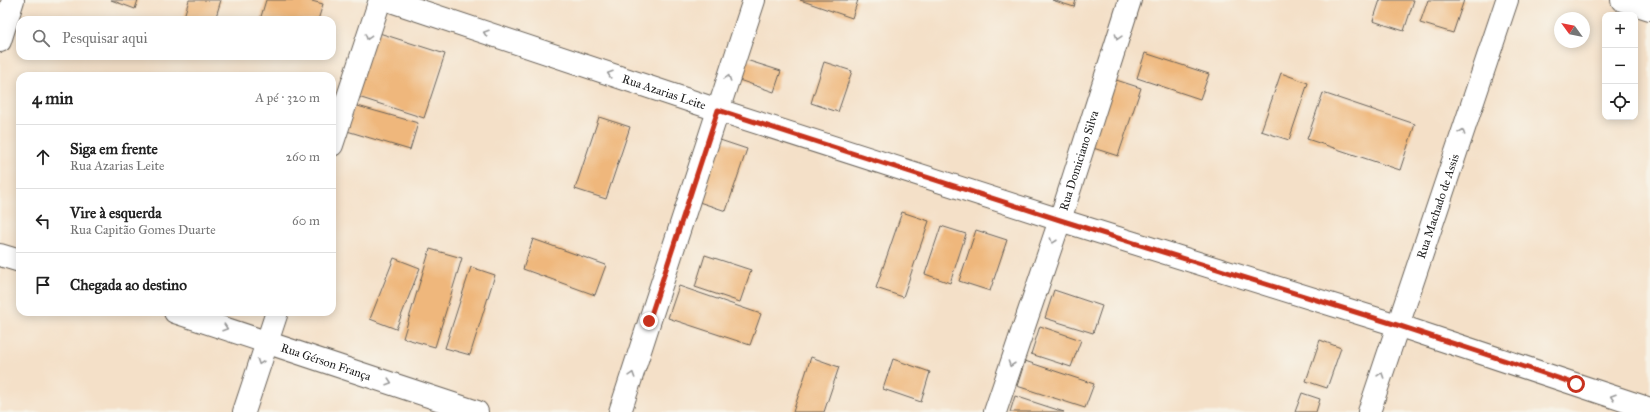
<!DOCTYPE html>
<html lang="pt">
<head>
<meta charset="utf-8">
<style>
	:root { --surface:#fff; --page:#f6f6f6; --text:#222; --muted:#767676; --line:#e0e0e0 }
	body { margin:0; font-family:"IM FELL Great Primer",serif; background:var(--page); color:var(--text) }
	.controls { position:absolute; right:12px; top:12px; display:grid; overflow:hidden; border-radius:8px; box-shadow:0 2px 10px #0003 }
	.controls button { width:36px; height:36px; display:grid; place-items:center; padding:0; border:0; border-bottom:1px solid var(--line); background:var(--surface); color:var(--text); font:20px sans-serif }
	.compass { position:absolute; left:1554px; top:12px; width:36px; height:36px; border-radius:50%; background:var(--surface); box-shadow:0 2px 10px #0003; rotate:303deg }
	.stop { position:absolute; width:12px; height:12px; margin:-9px; border:3px solid #c8321e; border-radius:50%; background:#fff }
	.stop.end { background:#c8321e; border-color:#fff; box-shadow:0 1px 4px #0008 }
	.list { margin:0; padding:0; list-style:none }
	h2 { display:flex; justify-content:space-between; align-items:center; height:52px; margin:0; padding:0 16px; font-size:17px }
	h2 small { font-size:13px; font-weight:400; color:var(--muted) }
	.list li { display:grid; grid-template-columns:26px 1fr auto; gap:12px; align-items:center; box-sizing:border-box; height:64px; padding:0 16px; border-top:1px solid var(--line) }
	.list b { display:block; font-size:15px; white-space:nowrap }
	.list p { margin:0; font-size:13px; white-space:nowrap; color:var(--muted) }
	.list em { font-size:13px; font-style:normal; color:var(--muted) }
	.icon { flex:none; width:22px; height:22px; fill:none; stroke:currentColor; stroke-width:2; stroke-linecap:round; stroke-linejoin:round }
	.map { position:relative; flex:none; width:1650px; height:412px; overflow:hidden }
	.search { position:absolute; background:var(--surface); box-shadow:0 2px 10px #0003; left:16px; top:16px; width:320px; height:44px; display:flex; align-items:center; gap:10px; box-sizing:border-box; padding:0 14px; border-radius:12px; color:var(--muted); font-size:15px }
	.panel { position:absolute; background:var(--surface); box-shadow:0 2px 10px #0003; left:16px; top:72px; width:320px; height:244px; border-radius:12px }
	.map>svg:first-child { display:block }
	.building { fill:#efb77b }
	.lines { fill:none; stroke-linecap:round; stroke-linejoin:round }
	.minor-casing { stroke:#686158; stroke-width:24 }
	.minor { stroke:#fff; stroke-width:22 }
	.oneway { stroke:#999 }
	.route { stroke:#c8321e; stroke-width:5 }
	.labels { text-anchor:middle; stroke-width:3; stroke-linejoin:round; paint-order:stroke }
	.street-label { font-size:12px; fill:#1c1c1c; stroke:#f7f3e8 }
</style>
</head>
<body>
<div class="map">
<svg width="1650" height="412" viewBox="0 0 1650 412">
	<rect width="100%" height="100%" fill="#f7f3e8"/>
	<filter id="ink" filterUnits="userSpaceOnUse"><feTurbulence type="fractalNoise" baseFrequency=".025" numOctaves="2"/><feDisplacementMap in="SourceGraphic" scale="8" xChannelSelector="R" yChannelSelector="G"/><feConvolveMatrix kernelMatrix="1 2 1 2 8 2 1 2 1" color-interpolation-filters="sRGB"/></filter>
	<filter id="wash" filterUnits="userSpaceOnUse"><feTurbulence type="fractalNoise" baseFrequency=".012" numOctaves="4" result="noise"/><feDisplacementMap in="SourceGraphic" scale="16" xChannelSelector="R" yChannelSelector="G"/><feGaussianBlur stdDeviation="0.9" result="paint"/><feColorMatrix in="noise" values="0 0 0 0 0 0 0 0 0 0 0 0 0 0 0 0 0 1.4 0 .05"/><feComposite in="paint" operator="in"/></filter>
	<g filter="url(#wash)">
		<rect width="100%" height="100%" fill="#f4e0c8"/>
		<g id="blocks">
			<path class="building" d="M111 0H138L135 9Z
				M189 0H221L215 20H183Z
				M266 0H308L323 4 318 20H260Z
				M800 0H858L852 18Z
				M1052 0H1076L1074 7Z
				M1380 0H1414L1404 31 1373 21Z
				M1428 0H1464L1453 33 1420 23Z
				M373 31 445 54 424 118 352 95Z
				M1145 53 1209 74 1200 99 1137 78Z
				M743 59 781 71 774 92 736 79Z
				M824 62 852 71 838 112 811 103Z
				M1281 73 1308 83 1289 140 1261 131Z
				M1110 78 1141 88 1118 156 1087 146Z
				M1323 93 1415 124 1400 170 1307 139Z
				M354 105 418 123 410 150 347 131Z
				M599 117 630 127 606 199 575 189Z
				M717 139 747 149 726 211 696 201Z
				M902 212 929 221 903 297 876 288Z
				M941 226 966 234 950 283 925 274Z
				M976 230 1007 240 990 291 959 281Z
				M533 239 606 265 595 295 523 269Z
				M430 249 462 258 435 347 403 338Z
				M705 255 751 270 740 302 695 287Z
				M394 258 420 268 396 329 370 319Z
				M471 267 495 275 470 355 445 348Z
				M679 286 761 314 750 345 668 318Z
				M1054 290 1102 306 1093 333 1045 318Z
				M1040 326 1081 340 1071 367 1031 354Z
				M1320 340 1341 348 1327 388 1306 381Z
				M811 357 839 367 824 412H793Z
				M893 359 930 372 921 402 883 389Z
				M1025 361 1094 384 1085 408 1017 386Z
				M1302 393 1320 399 1316 412H1295Z
				M1015 396 1064 412H1010Z"/>
		</g>
	</g>
	<g filter="url(#ink)">
		<use href="#blocks" fill-opacity="0" stroke="#686158" stroke-width="1"/>
		<g class="lines">
			<defs>
				<g id="minor">
					<path id="s1" d="M388 0 718 110 1060 220 1397 325 1650 409"/>
					<path d="M1622 0 1650 9"/>
					<path d="M0 41 13 0"/>
					<path d="M332 145 380 0"/>
					<path d="M0 255 20 261"/>
					<path id="s2" d="M175 312 477 412"/>
					<path d="M244 412 277 312"/>
					<path d="M620 412 754 0"/>
					<path id="s3" d="M995 412 1060 220 1130 0"/>
					<path id="s4" d="M1369 412 1507 0"/>
				</g>
			</defs>
			<use href="#minor" class="minor-casing"/>
			<use href="#minor" class="minor"/>
		</g>
		<defs><path id="oneway-chevron" d="M-2-3.5L2.5 0L-2 3.5" fill="none" stroke-width="1.6" stroke-linecap="round" stroke-linejoin="round"/></defs>
		<g class="oneway">
			<use href="#oneway-chevron" transform="translate(486 33) rotate(-162)"/>
			<use href="#oneway-chevron" transform="translate(368 37) rotate(108)"/>
			<use href="#oneway-chevron" transform="translate(1118 37) rotate(108)"/>
			<use href="#oneway-chevron" transform="translate(610 74) rotate(-162)"/>
			<use href="#oneway-chevron" transform="translate(728 78) rotate(-72)"/>
			<use href="#oneway-chevron" transform="translate(1462 132) rotate(-71)"/>
			<use href="#oneway-chevron" transform="translate(1053 241) rotate(109)"/>
			<use href="#oneway-chevron" transform="translate(225 328) rotate(18)"/>
			<use href="#oneway-chevron" transform="translate(260 362) rotate(109)"/>
			<use href="#oneway-chevron" transform="translate(1011 364) rotate(109)"/>
			<use href="#oneway-chevron" transform="translate(632 375) rotate(-72)"/>
			<use href="#oneway-chevron" transform="translate(1381 375) rotate(-72)"/>
			<use href="#oneway-chevron" transform="translate(389 382) rotate(18)"/>
			<use href="#oneway-chevron" transform="translate(1613 397) rotate(-162)"/>
		</g>
	</g>
	<g class="lines" filter="url(#ink)">
		<path class="route" d="M649 321 718 110 1060 220 1397 325 1576 384"/>
	</g>
	<g class="labels">
		<g class="street-label">
			<text dy="4" stroke="none"><textPath href="#s1" startOffset="291">Rua Azarias Leite</textPath></text>
			<text dy="4" stroke="none"><textPath href="#s3" startOffset="265">Rua Domiciano Silva</textPath></text>
			<text dy="4" stroke="none"><textPath href="#s4" startOffset="217">Rua Machado de Assis</textPath></text>
			<text dy="4" stroke="none"><textPath href="#s2" startOffset="159">Rua Gérson França</textPath></text>
		</g>
	</g>
</svg>
<div class="controls">
<button>+</button>
<button>−</button>
<button><svg class="icon" aria-label="locate" viewBox="0 0 24 24"><circle cx="12" cy="12" r="6"/><path d="M12 2v4M12 18v4M2 12h4M18 12h4"/></svg></button>
</div>
<svg class="compass" viewBox="-18 -18 36 36"><path d="M0-13l5 13h-10z" fill="#e53935"/><path d="M0 13l5-13h-10z" fill="#767676"/></svg>
<div class="stop" style="left:1576px;top:384px"></div>
<div class="stop end" style="left:649px;top:321px"></div>
<div class="search"><svg class="icon" aria-label="search" viewBox="0 0 24 24"><circle cx="10" cy="10" r="6"/><path d="M15 15l6 6"/></svg>Pesquisar aqui</div>
<section class="panel">
<h2>4 min<small>A pé · 320 m</small></h2>
<ul class="list">
<li><svg class="icon" aria-label="ahead" viewBox="0 0 24 24"><path d="M12 20V5M6 11l6-6 6 6"/></svg><div><b>Siga em frente</b><p>Rua Azarias Leite</p></div><em>260 m</em></li>
<li><svg class="icon" aria-label="left" viewBox="0 0 24 24"><path d="M17 20v-9H6M10 6l-5 5 5 5"/></svg><div><b>Vire à esquerda</b><p>Rua Capitão Gomes Duarte</p></div><em>60 m</em></li>
<li><svg class="icon" aria-label="arrive" viewBox="0 0 24 24"><path d="M6 21V4h12l-3 4 3 4H6"/></svg><div><b>Chegada ao destino</b></div></li>
</ul>
</section>
</div>
</body>
</html>
